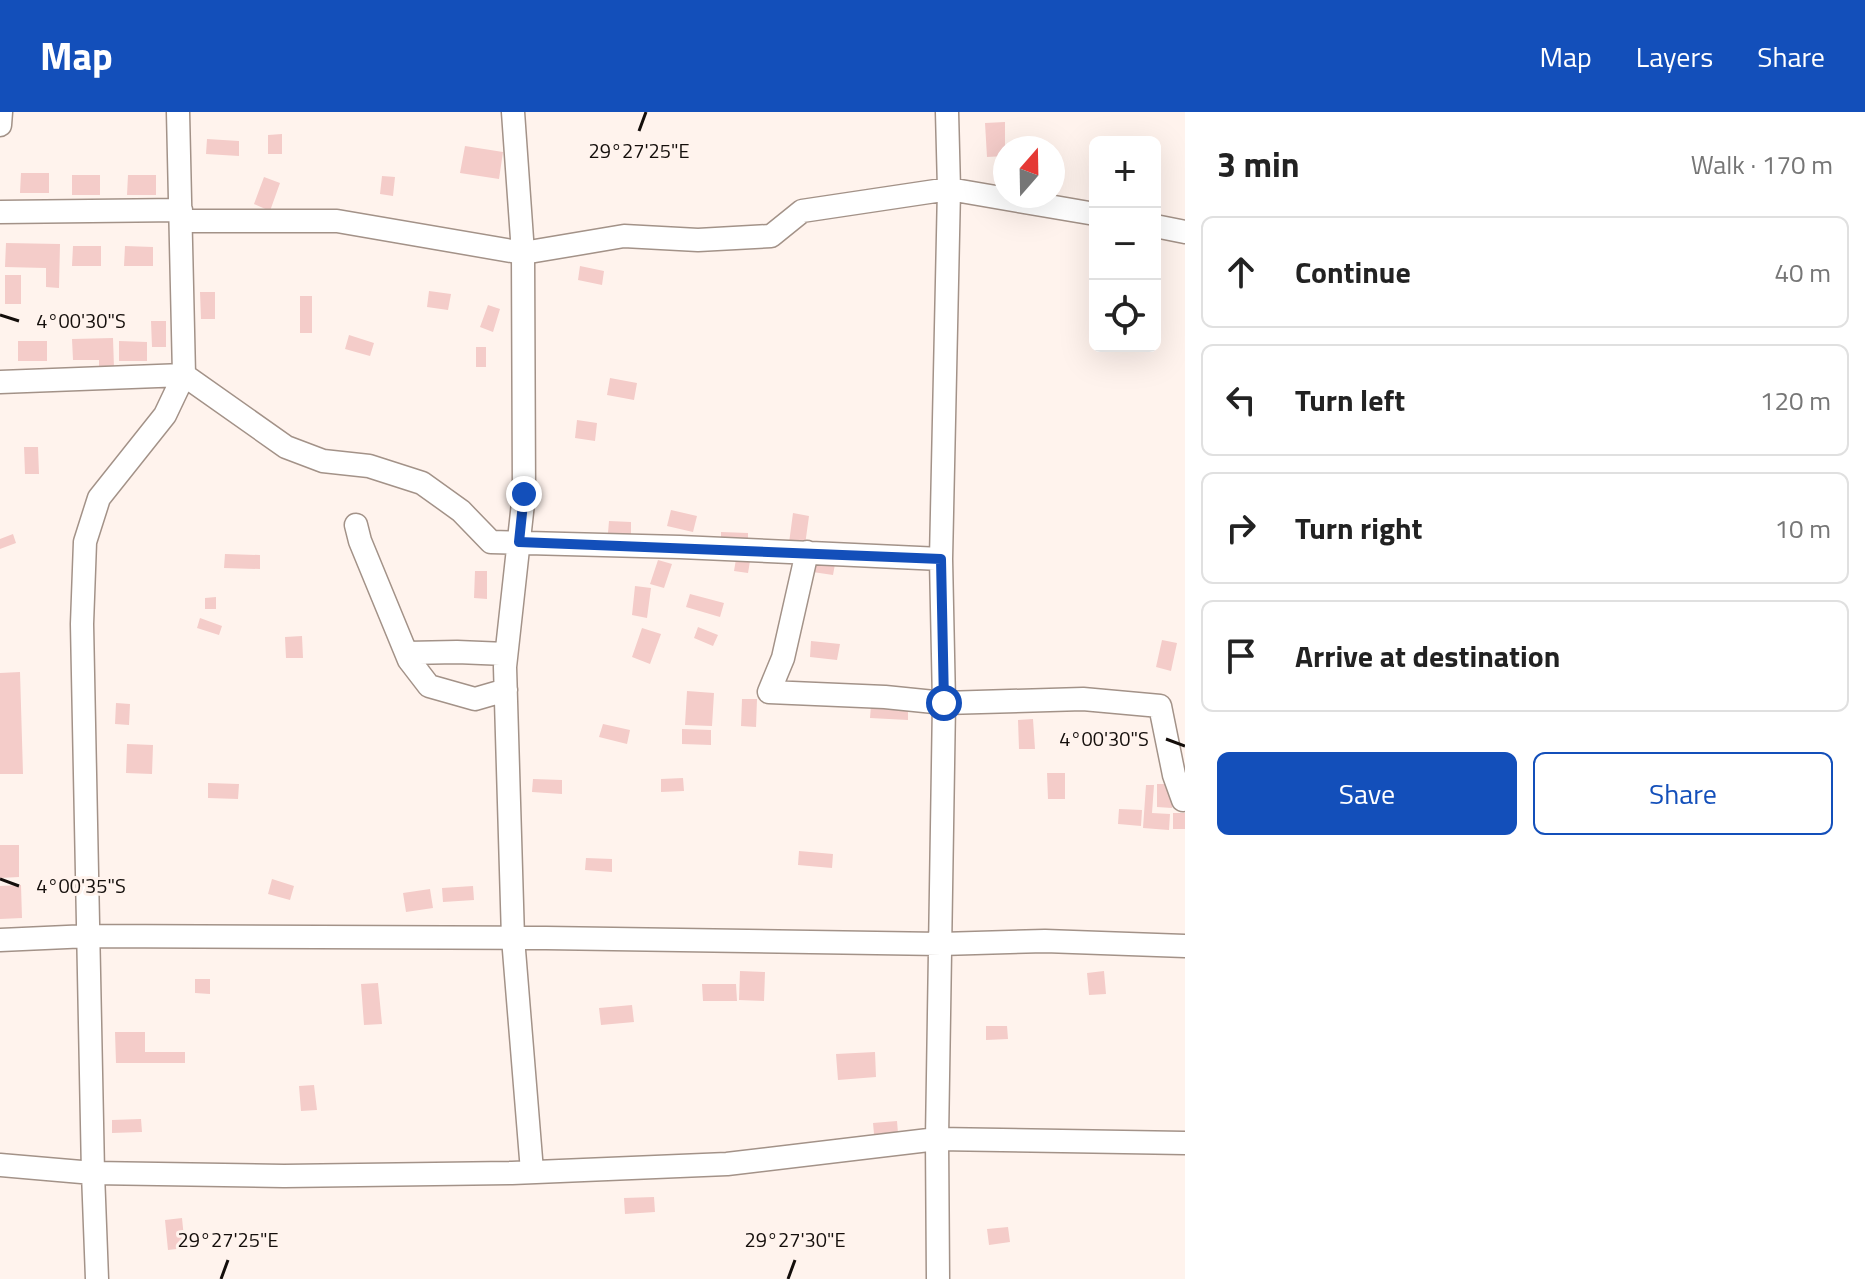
<!DOCTYPE html>
<html lang="en">
<head>
<meta charset="utf-8">
<style>
	:root { --surface:#fff; --page:#f6f6f6; --text:#222; --muted:#767676; --line:#e0e0e0; --accent:#134fba }
	body { margin:0; font-family:"Titillium Web",sans-serif; background:var(--page); color:var(--text) }
	.controls { position:absolute; right:24px; top:24px; display:grid; overflow:hidden; border-radius:12px; box-shadow:0 8px 32px #0002 }
	.controls button { width:72px; height:72px; display:grid; place-items:center; padding:0; border:0; border-bottom:2px solid var(--line); background:var(--surface); color:var(--text); font:40px sans-serif }
	.compass { position:absolute; left:993px; top:24px; width:72px; height:72px; border-radius:50%; background:var(--surface); box-shadow:0 8px 32px #0002; rotate:20deg }
	.stop { position:absolute; width:24px; height:24px; margin:-18px; border:6px solid #134fba; border-radius:50%; background:#fff }
	.stop.end { background:#134fba; border-color:#fff; box-shadow:0 2px 8px #0008 }
	.list { margin:0; padding:0; list-style:none }
	h2 { display:flex; justify-content:space-between; align-items:center; height:104px; margin:0; padding:0 32px; font-size:34px }
	h2 small { font-size:26px; font-weight:400; color:var(--muted) }
	.list li { display:grid; grid-template-columns:52px 1fr auto; gap:24px; align-items:center; box-sizing:border-box; height:112px; margin:0 16px 16px; padding:0 16px; border:2px solid var(--line); border-radius:12px }
	.list b { display:block; font-size:30px; white-space:nowrap }
	.list em { font-size:26px; font-style:normal; color:var(--muted) }
	.actions { display:flex; gap:16px; padding:24px 32px }
	.actions a { flex:1; padding:18px 0; border:2px solid var(--accent); border-radius:12px; text-align:center; font-size:28px; color:var(--accent) }
	.actions .main { background:var(--accent); color:#fff }
	.icon { flex:none; width:44px; height:44px; fill:none; stroke:currentColor; stroke-width:2; stroke-linecap:round; stroke-linejoin:round }
	.map { position:relative; flex:none; width:1185px; height:1167px; overflow:hidden }
	header { display:flex; align-items:center; gap:48px; box-sizing:border-box; height:112px; padding:0 40px; background:var(--accent); color:#fff }
	header strong { font-size:38px }
	nav { display:flex; gap:44px; margin-inline-start:auto; font-size:28px }
	main { display:flex }
	aside { flex:1; background:var(--surface) }
	.map>svg:first-child { display:block }
	.building { fill:#f4ccc9 }
	.lines { fill:none; stroke-linecap:round; stroke-linejoin:round }
	.minor-casing { stroke:#a39288; stroke-width:25 }
	.minor { stroke:#fff; stroke-width:22 }
	.route { stroke:#134fba; stroke-width:10 }
	.ticks { fill:none; stroke:#140e0b; stroke-width:3 }
	.ticks-label { font-size:20px; text-anchor:middle; fill:#140e0b; stroke:#fff3ed; stroke-width:6; stroke-linejoin:round; paint-order:stroke }
</style>
</head>
<body>
<header>
<strong>Map</strong>
<nav><a>Map</a><a>Layers</a><a>Share</a></nav>
</header>
<main>
<div class="map">
<svg width="1185" height="1167" viewBox="0 0 1185 1167">
	<rect width="100%" height="100%" fill="#fff3ed"/>
	<path class="building" d="M1005 10V44L987 45 985 11Z
		M282 22V42H268V23Z
		M207 27 239 29V44L206 42Z
		M465 34 503 40 499 67 460 61Z
		M21 61H49V81H20Z
		M72 63H100V83H72Z
		M128 63H156V83H127Z
		M382 64 395 65 393 84 380 82Z
		M264 65 280 71 270 99 254 92Z
		M6 131 60 132 59 176 46 175V156L5 155Z
		M73 134H101V154H72Z
		M125 134 153 135V154H124Z
		M580 154 604 159 602 173 578 168Z
		M5 163H21V192H5Z
		M429 179 451 182 448 198 427 195Z
		M200 180H215V207H201Z
		M300 184H312V221H300Z
		M488 193 500 197 493 220 480 215Z
		M151 209H166V235H152Z
		M349 223 374 231 370 244 345 237Z
		M113 226 114 256H99V248H73L72 227Z
		M18 229H47V249H18Z
		M119 229 147 230V249H119Z
		M476 235H486V255H476Z
		M610 266 637 271 634 288 607 283Z
		M577 308 597 311 595 329 575 326Z
		M24 335H38L39 362H25Z
		M671 398 697 404 693 420 667 414Z
		M793 401 809 404 805 433 789 431Z
		M609 409 631 410V423L608 421Z
		M721 420 748 421V431L721 430Z
		M13 422 16 431 0 437V427Z
		M737 441 751 443 748 461 734 459Z
		M225 442 260 443V457L224 456Z
		M808 447 835 452 833 463 806 459Z
		M658 448 672 452 664 476 650 472Z
		M475 459H487V487L474 486Z
		M635 474 651 476 647 506 632 503Z
		M690 482 724 491 720 505 686 495Z
		M216 485V497H205V486Z
		M200 506 222 514 219 523 197 516Z
		M698 515 718 523 713 534 694 526Z
		M642 516 661 522 650 552 632 545Z
		M302 524 303 546H286L285 525Z
		M1162 528 1177 531 1171 559 1156 555Z
		M811 529 840 532 837 548 810 545Z
		M20 560 23 662H0V561Z
		M687 579 714 581 712 614 685 613Z
		M742 587H757L756 615 741 614Z
		M116 591 130 592 129 613 115 612Z
		M871 593 908 595V608L870 606Z
		M1033 607 1035 637H1019L1018 608Z
		M603 612 630 618 627 632 599 625Z
		M682 617 711 618V633L682 632Z
		M127 632 153 633 152 662 126 661Z
		M1047 661H1065V687H1048Z
		M683 666 684 679 661 680V667Z
		M533 667 562 668V682L532 680Z
		M208 671 239 672 238 687 208 686Z
		M1157 672H1173L1172 696 1157 695Z
		M1146 673H1154L1152 701 1170 702 1169 718 1143 716Z
		M1119 697 1142 698 1141 714 1118 712Z
		M1173 701H1185V717H1173Z
		M0 733H19V765L0 766Z
		M799 739 833 742 832 756 798 753Z
		M586 746 612 747V760L585 758Z
		M272 767 294 774 290 788 268 782Z
		M21 773 22 806 0 807V774Z
		M473 774 474 788 443 790 442 776Z
		M430 777 433 796 406 800 403 781Z
		M740 859 765 860 764 889 739 888Z
		M1104 859 1106 882 1089 883 1087 861Z
		M195 867H210V882L195 881Z
		M378 871 382 912 364 913 361 872Z
		M702 872H736L737 889H703Z
		M632 893 634 910 601 913 599 896Z
		M986 914H1007L1008 927 986 928Z
		M115 920H145V940H185V951H116Z
		M875 940 876 965 838 968 836 942Z
		M314 973 317 998 301 999 299 974Z
		M141 1007 142 1020 112 1021V1008Z
		M897 1009 898 1021 874 1022 873 1011Z
		M654 1085 655 1100 625 1102 624 1086Z
		M182 1106 185 1136 168 1138 165 1108Z
		M1008 1115 1010 1130 989 1133 987 1117Z"/>
	<g class="lines">
		<defs>
			<path id="minor" d="M178 0 184 263 165 303 99 386 85 430 82 512 93 1061 284 1064 512 1061 727 1052 937 1027 1185 1031
				M513 0 523 141 524 382 505 555 513 826 532 1059
				M0 13 1 0
				M0 100 181 98
				M181 109H337L523 141 624 124 698 128 771 124 802 99 949 77 1095 102
				M1155 114 1185 120
				M0 270 184 263 286 335 323 349 369 354 422 371 461 399 491 430 680 435 941 447
				M356 413 360 429 409 548 429 574 475 587 506 578
				M807 440 783 546 769 580 885 585 944 591 1083 587 1160 594 1174 663 1183 688 1185 687
				M407 541 457 540 506 542
				M0 828 89 824 546 826 941 832 1045 829 1185 834
				M0 1053 93 1061 97 1167
				M938 1167 937 1027 944 591 941 447 949 77 947 0"/>
		</defs>
		<use href="#minor" class="minor-casing"/>
		<use href="#minor" class="minor"/>
	</g>
	<g class="lines">
		<path class="route" d="M524 382 519 430 941 447 944 591"/>
	</g>
	<path class="ticks" d="M639 19 646 0M0 203 19 209M1166 627 1185 634M0 767 19 774M221 1167 228 1148M788 1167 795 1148"/>
	<g class="ticks-label">
		<text x="639" y="46">29°27'25"E</text>
		<text x="81" y="216">4°00'30"S</text>
		<text x="1104" y="634">4°00'30"S</text>
		<text x="81" y="781">4°00'35"S</text>
		<text x="228" y="1135">29°27'25"E</text>
		<text x="795" y="1135">29°27'30"E</text>
	</g>
</svg>
<div class="controls">
<button>+</button>
<button>−</button>
<button><svg class="icon" aria-label="locate" viewBox="0 0 24 24"><circle cx="12" cy="12" r="6"/><path d="M12 2v4M12 18v4M2 12h4M18 12h4"/></svg></button>
</div>
<svg class="compass" viewBox="-18 -18 36 36"><path d="M0-13l5 13h-10z" fill="#e53935"/><path d="M0 13l5-13h-10z" fill="#767676"/></svg>
<div class="stop" style="left:944px;top:591px"></div>
<div class="stop end" style="left:524px;top:382px"></div>
</div>
<aside>
<h2>3 min<small>Walk · 170 m</small></h2>
<ul class="list">
<li><svg class="icon" aria-label="ahead" viewBox="0 0 24 24"><path d="M12 20V5M6 11l6-6 6 6"/></svg><div><b>Continue</b></div><em>40 m</em></li>
<li><svg class="icon" aria-label="left" viewBox="0 0 24 24"><path d="M17 20v-9H6M10 6l-5 5 5 5"/></svg><div><b>Turn left</b></div><em>120 m</em></li>
<li><svg class="icon" aria-label="right" viewBox="0 0 24 24"><path d="M7 20v-9h11M14 6l5 5-5 5"/></svg><div><b>Turn right</b></div><em>10 m</em></li>
<li><svg class="icon" aria-label="arrive" viewBox="0 0 24 24"><path d="M6 21V4h12l-3 4 3 4H6"/></svg><div><b>Arrive at destination</b></div></li>
</ul>
<div class="actions"><a class="main">Save</a><a>Share</a></div>
</aside>
</main>
</body>
</html>
